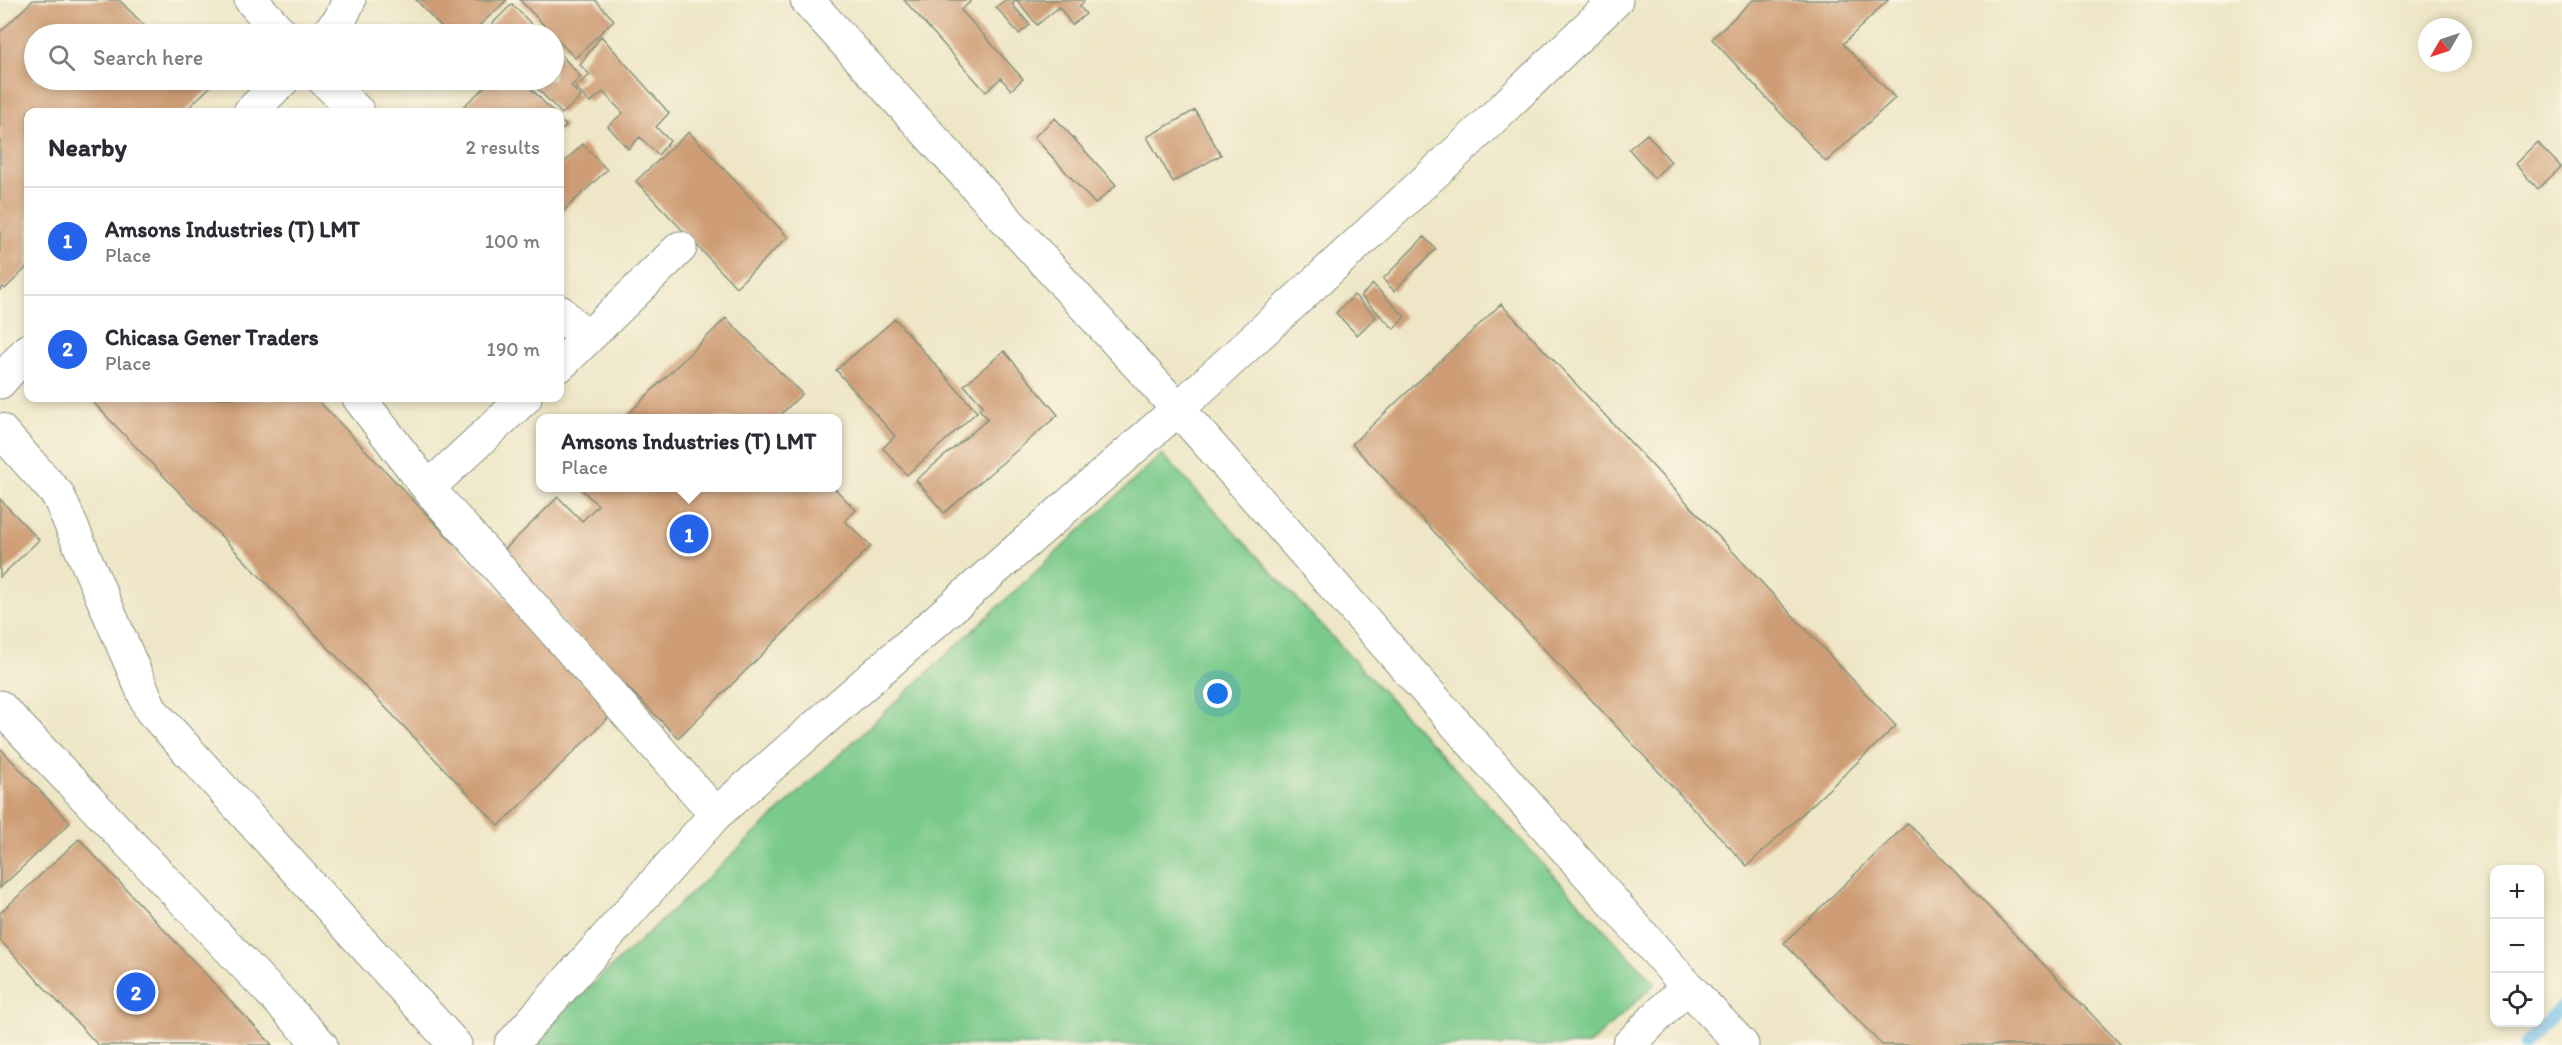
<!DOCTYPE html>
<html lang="en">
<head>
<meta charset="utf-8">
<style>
	:root { --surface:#fff; --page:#f7f7f7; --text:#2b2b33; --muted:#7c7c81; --line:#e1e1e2; --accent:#2563eb }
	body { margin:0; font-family:Itim,sans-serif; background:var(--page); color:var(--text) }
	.controls { position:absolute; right:18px; bottom:18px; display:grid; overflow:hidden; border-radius:12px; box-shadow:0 3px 9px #0003 }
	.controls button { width:54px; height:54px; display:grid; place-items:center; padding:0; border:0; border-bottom:2px solid var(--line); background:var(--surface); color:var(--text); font:30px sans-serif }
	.compass { position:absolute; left:2418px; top:18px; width:54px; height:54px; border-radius:50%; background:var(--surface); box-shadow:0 3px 9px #0003; rotate:231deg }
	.you { position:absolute; left:1218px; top:694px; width:21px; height:21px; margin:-15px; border:4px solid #fff; border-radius:50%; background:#1a73e8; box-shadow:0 0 0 9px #1a73e833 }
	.badge { display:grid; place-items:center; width:39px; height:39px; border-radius:50%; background:var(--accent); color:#fff; font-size:20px; font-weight:700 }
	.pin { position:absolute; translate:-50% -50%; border:3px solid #fff; box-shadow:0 2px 6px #0006 }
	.popup { position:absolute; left:536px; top:414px; width:306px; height:78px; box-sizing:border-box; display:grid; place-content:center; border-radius:12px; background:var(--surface); filter:drop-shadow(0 2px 4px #0005); font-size:20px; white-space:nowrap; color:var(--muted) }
	.popup b { font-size:22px; color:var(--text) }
	.popup::after { content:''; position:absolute; left:50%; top:100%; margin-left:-12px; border:12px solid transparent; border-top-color:var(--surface) }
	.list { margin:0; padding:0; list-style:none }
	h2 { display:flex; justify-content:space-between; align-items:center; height:78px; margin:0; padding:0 24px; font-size:26px }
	h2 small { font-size:20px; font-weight:400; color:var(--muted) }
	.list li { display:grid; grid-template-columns:39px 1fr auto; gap:18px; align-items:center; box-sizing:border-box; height:108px; padding:0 24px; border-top:2px solid var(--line) }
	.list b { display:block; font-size:22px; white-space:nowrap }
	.list p { margin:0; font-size:20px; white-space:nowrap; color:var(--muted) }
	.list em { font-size:20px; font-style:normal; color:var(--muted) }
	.icon { flex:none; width:33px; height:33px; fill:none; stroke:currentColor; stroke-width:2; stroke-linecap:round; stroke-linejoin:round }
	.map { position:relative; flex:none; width:2562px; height:1045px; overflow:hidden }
	.search { position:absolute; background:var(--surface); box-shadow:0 3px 9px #0003; left:24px; top:24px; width:540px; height:66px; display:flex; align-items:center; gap:15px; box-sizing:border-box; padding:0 21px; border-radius:33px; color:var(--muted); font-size:22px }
	.panel { position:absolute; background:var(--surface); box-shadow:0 3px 9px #0003; left:24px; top:108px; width:540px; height:294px; border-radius:12px }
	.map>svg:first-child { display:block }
	.green { fill:#7aca8b; stroke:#4c8460; stroke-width:1.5 }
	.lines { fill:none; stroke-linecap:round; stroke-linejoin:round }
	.stream { stroke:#6fc0ea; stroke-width:12 }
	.building { fill:#ce9d74 }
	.minor-casing { stroke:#86927d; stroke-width:35 }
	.minor { stroke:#fff; stroke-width:33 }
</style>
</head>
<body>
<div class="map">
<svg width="2562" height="1045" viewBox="0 0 2562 1045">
	<rect width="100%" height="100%" fill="#fcf5e5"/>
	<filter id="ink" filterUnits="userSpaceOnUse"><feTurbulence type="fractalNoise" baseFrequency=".0167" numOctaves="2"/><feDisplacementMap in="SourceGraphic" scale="12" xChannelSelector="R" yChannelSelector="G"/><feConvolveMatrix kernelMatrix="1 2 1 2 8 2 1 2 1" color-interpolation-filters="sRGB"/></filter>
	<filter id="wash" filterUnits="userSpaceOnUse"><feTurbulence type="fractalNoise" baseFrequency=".008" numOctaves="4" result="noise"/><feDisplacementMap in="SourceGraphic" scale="24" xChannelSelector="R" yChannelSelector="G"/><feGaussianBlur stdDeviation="1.35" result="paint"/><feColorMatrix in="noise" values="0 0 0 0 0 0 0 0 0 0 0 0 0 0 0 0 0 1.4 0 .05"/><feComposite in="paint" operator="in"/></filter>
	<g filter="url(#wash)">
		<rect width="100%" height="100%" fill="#eee6c6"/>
		<path class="green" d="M1162 454 1655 984 1589 1045H528Z"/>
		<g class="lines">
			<path class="stream" d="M2524 1045 2562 1006"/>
		</g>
		<g id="blocks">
			<path class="building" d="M33 0H119L152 33 158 28 164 34H34V80H205L211 86 184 112H28V266L5 289 3 287 0 290V32Z
				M416 0H507L470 34H448Z
				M520 0H595L614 20 575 58Z
				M904 0H969L970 2 961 10 1023 79 1011 90 1001 78 986 92Z
				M1005 0H1082L1084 2 1079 6 1086 14 1072 25 1059 7 1037 25 1017 0 1012 4 1030 25 1019 34 996 7Z
				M1753 0H1888L1843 44 1895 98 1826 162 1712 39Z
				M512 4 541 34H486L484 32Z
				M601 36 669 113 656 127 670 141 658 155 640 137 628 149 608 126 623 113 603 92 590 103 575 87 590 75 580 65Z
				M554 47 581 77 571 86 581 97 562 114 529 80H554Z
				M493 80H523L553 112H457Z
				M1195 110 1221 155 1173 182 1147 137Z
				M1055 118 1116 185 1095 204 1034 137Z
				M560 120 566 126 560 132Z
				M689 132 788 237 736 287 636 181Z
				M1647 134 1671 162 1654 178 1629 149Z
				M2537 142 2561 167 2538 189 2515 164Z
				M583 144 607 170 560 214V166Z
				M1424 237 1436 249 1394 291 1383 279Z
				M1373 284 1405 317 1394 329 1361 296Z
				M1354 295 1376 317 1357 335 1336 313Z
				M1501 304 1896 726 1747 866 1352 444Z
				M726 318 802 394 777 418H624Z
				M895 319 977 412 907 475 883 448 895 436 836 370Z
				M1004 351 1058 415 944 513 916 480 988 419 979 409 983 406 964 385Z
				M89 398H316L614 712 499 826Z
				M580 488H834L856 510 845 521 871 546 678 738 498 556 558 497 582 521 598 505Z
				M0 499 39 540 0 577Z
				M0 748 70 823 0 888Z
				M1908 823 2121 1045H1882L1784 943Z
				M79 839 272 1045H98L0 940V913Z"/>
		</g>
	</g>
	<g filter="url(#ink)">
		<use href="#blocks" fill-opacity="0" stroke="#86927d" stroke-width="1.5"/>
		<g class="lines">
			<defs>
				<path id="minor" d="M251 0 282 34
					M807 0 1178 409 1687 986 1742 1045
					M327 34 340 20 349 0
					M324 80 358 112
					M250 112 283 80
					M560 312 587 339
					M560 365 680 248
					M0 382 28 350
					M359 398 428 488 716 814
					M0 430 58 495 151 710 455 1045
					M428 488 525 398
					M0 707 321 1045
					M511 1045 716 814 1178 409 1470 140 1616 0
					M1629 1045 1687 986"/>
			</defs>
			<use href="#minor" class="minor-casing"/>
			<use href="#minor" class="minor"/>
		</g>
	</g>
</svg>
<div class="controls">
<button>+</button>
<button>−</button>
<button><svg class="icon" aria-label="locate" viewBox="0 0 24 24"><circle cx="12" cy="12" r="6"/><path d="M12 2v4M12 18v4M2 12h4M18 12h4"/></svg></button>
</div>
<svg class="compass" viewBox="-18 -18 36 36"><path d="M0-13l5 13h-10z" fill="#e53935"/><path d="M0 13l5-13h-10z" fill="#7c7c81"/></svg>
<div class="you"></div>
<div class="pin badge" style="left:689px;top:534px">1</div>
<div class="popup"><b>Amsons Industries (T) LMT</b>Place</div>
<div class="pin badge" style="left:136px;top:992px">2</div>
<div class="search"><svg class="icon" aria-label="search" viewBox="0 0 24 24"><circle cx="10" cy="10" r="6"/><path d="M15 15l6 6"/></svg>Search here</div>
<section class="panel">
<h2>Nearby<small>2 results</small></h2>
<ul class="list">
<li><span class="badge">1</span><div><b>Amsons Industries (T) LMT</b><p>Place</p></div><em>100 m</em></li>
<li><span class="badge">2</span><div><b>Chicasa Gener Traders</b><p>Place</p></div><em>190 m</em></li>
</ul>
</section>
</div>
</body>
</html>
